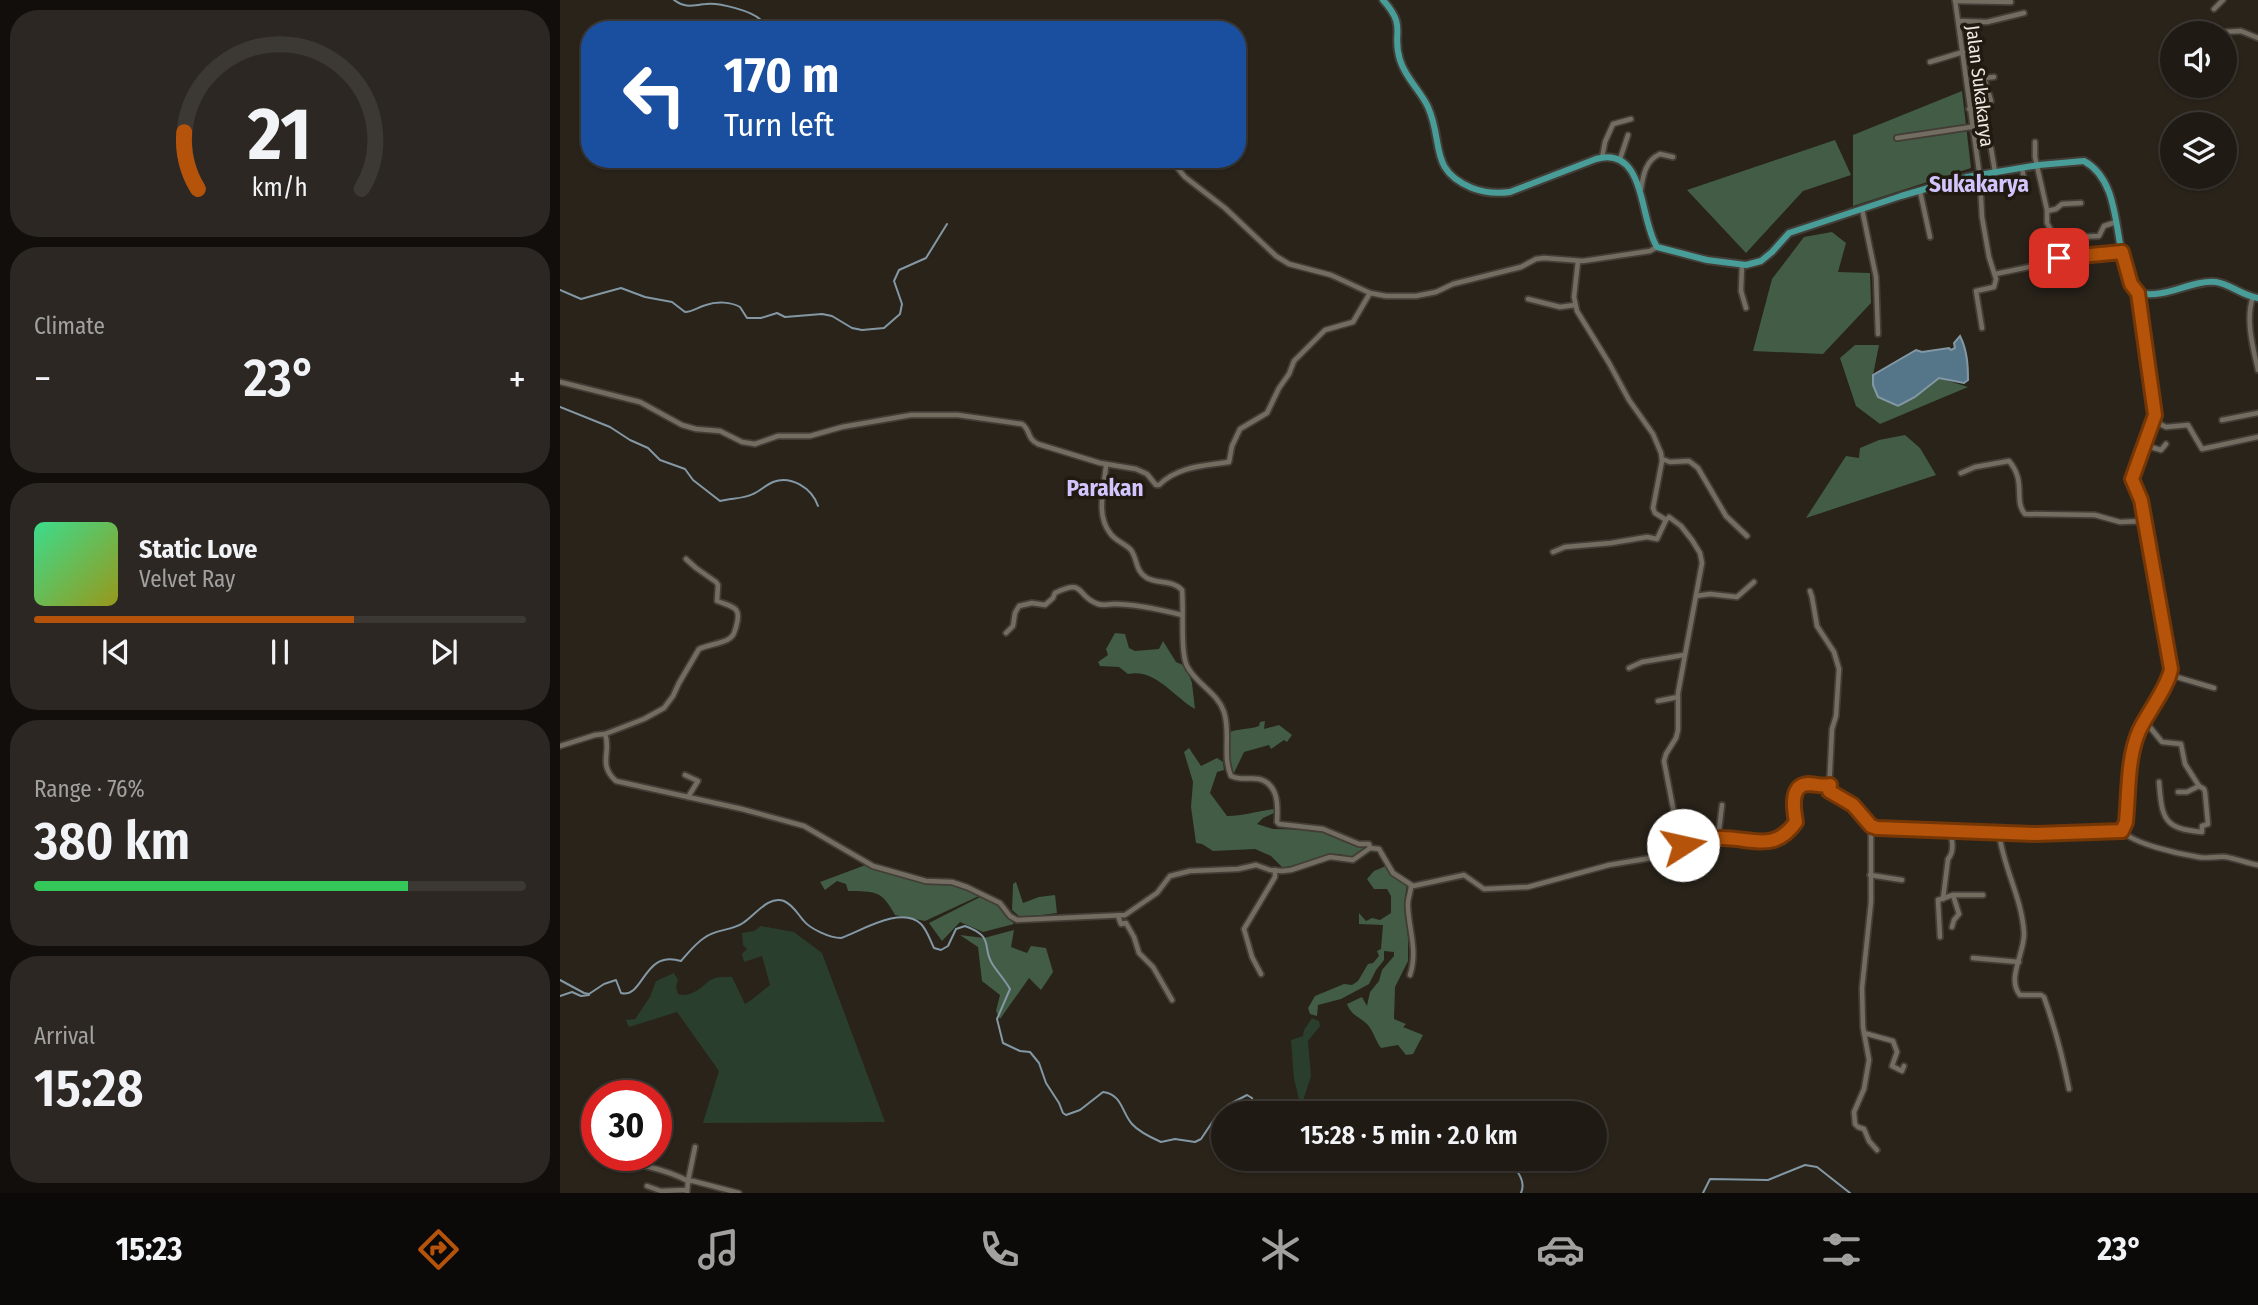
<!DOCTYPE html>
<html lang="en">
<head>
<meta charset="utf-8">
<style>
	:root { --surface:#1f1a14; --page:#2c2722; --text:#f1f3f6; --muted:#a1a1a0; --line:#3c3834; --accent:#b45309 }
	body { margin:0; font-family:"Fira Sans Condensed",sans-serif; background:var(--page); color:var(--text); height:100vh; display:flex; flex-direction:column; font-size:26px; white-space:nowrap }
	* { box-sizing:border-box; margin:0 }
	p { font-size:23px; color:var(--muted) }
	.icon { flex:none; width:38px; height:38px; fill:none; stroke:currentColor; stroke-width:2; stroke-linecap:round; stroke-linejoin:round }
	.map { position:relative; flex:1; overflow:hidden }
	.details { display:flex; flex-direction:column; gap:10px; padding:10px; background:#110e0b; width:560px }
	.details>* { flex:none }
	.hud { position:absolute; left:21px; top:21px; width:665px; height:147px; border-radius:28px; box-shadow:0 2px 5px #0004,0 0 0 2px var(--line); background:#1a4fa0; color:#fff; overflow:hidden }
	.tools { position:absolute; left:1600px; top:21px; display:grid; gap:14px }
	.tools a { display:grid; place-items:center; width:77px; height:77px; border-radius:50%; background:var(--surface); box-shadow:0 2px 5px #0004,0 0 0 2px var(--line); font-size:35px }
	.speed { position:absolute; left:21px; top:1080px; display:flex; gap:14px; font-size:35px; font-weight:700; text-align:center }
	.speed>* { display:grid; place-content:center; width:91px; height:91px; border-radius:50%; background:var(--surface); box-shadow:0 2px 5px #0004,0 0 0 2px var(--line); line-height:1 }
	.speed .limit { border:10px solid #d22; background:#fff; color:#111 }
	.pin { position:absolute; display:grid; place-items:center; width:60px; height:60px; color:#fff; margin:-30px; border-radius:14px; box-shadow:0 4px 10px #0006 }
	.me { position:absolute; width:77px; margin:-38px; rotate:80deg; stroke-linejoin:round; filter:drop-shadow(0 0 5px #0008) }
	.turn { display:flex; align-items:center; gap:24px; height:147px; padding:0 28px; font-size:32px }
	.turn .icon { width:91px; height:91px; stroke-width:2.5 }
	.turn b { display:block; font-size:49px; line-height:60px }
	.big { font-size:52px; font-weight:600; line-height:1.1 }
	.details .tile { flex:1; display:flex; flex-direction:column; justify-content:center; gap:10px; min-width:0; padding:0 24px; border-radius:28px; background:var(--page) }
	.details .dial { align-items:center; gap:0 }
	.dial svg { height:182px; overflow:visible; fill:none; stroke:var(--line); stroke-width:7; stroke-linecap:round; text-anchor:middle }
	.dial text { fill:var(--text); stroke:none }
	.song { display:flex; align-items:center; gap:21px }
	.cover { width:84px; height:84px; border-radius:10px; background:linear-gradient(135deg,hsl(150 70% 55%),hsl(60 70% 35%)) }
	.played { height:7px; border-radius:4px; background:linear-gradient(90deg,var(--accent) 65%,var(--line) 65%) }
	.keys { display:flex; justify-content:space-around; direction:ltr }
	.heat { display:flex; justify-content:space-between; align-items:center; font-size:38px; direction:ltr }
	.charge { height:10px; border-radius:5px; background:linear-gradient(90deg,#34c759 76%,var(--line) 0) }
	.trip { position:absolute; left:651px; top:1101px; width:396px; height:70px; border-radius:35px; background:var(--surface); box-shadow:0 2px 5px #0004,0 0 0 2px var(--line); font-weight:600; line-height:70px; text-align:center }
	.dock { display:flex; height:112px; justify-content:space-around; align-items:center; background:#0c0a08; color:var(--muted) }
	.dock .icon { width:49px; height:49px }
	.dock .on { color:var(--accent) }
	.dock b { font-size:32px; color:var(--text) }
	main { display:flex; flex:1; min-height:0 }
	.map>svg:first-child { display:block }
	.green { fill:#2a3e2d }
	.forest { fill:#425c46 }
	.water { fill:#557689; stroke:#8398a4; stroke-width:2 }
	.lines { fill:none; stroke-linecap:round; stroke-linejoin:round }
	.stream { stroke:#8398a4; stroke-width:2 }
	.minor-casing { stroke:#423d36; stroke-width:8 }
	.major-casing { stroke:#423d36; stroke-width:10 }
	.minor { stroke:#736c61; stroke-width:4.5 }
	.major { stroke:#489d98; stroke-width:6 }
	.route-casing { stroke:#753606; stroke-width:18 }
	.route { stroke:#b45309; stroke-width:12 }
	.labels { text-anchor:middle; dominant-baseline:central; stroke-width:7; stroke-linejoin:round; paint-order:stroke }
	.street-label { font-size:19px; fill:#ede9e3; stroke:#201a11 }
	.quarter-label { font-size:23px; font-weight:bold; fill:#d2c4fd; stroke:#201a11 }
</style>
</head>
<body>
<main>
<section class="details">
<div class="tile dial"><svg viewBox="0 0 100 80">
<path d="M14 69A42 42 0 1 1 86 69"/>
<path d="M14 69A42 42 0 0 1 8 44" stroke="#b45309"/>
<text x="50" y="56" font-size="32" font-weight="700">21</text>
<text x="50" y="72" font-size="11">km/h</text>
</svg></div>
<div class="tile"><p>Climate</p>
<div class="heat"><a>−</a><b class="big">23°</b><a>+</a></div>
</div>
<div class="tile">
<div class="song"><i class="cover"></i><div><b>Static Love</b><p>Velvet Ray</p></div></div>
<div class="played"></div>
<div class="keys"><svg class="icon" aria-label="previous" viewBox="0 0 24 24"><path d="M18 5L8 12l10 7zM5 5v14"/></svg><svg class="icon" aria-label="pause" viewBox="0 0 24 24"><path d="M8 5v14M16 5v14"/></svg><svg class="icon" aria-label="next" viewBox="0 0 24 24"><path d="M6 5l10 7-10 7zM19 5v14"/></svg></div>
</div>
<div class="tile"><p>Range · 76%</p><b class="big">380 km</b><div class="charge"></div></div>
<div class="tile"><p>Arrival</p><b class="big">15:28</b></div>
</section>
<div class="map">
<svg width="1698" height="1193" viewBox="0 0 1698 1193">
	<rect width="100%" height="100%" fill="#29231a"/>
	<g class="green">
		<path d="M201 926 234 932 262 953 325 1122 143 1123 159 1071 117 1012 69 1027 66 1020 75 1019 90 997 96 981 114 973 118 980 116 987 118 994C131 998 140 988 149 981 155 976 165 977 172 977L185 1004C194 999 202 991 210 985L202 956 184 962 182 954 187 949 183 945 182 933 194 931Z"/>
		<polygon points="752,1018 759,1021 760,1026 748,1041 751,1076 741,1107 734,1079 731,1040 743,1036 744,1030"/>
	</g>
	<g class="forest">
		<polygon points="1402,91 1411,168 1293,206 1293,135"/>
		<polygon points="1275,140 1291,175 1243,191 1186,253 1127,190"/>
		<polygon points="1272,232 1286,243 1278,272 1310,273 1311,303 1263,354 1193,351 1212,279 1244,237"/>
		<polygon points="1295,345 1319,345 1313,375 1318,396 1338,407 1379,378 1408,387 1320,424 1296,406 1280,358"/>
		<polygon points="1345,435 1360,448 1376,475 1246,518 1286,456 1299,458 1300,448 1319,440"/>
		<path d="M555 633 565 634 569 648 575 651 599 649 603 641 616 662 623 665 628 672 632 683 635 709C614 697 595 668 568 674L559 667 540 666 538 662 548 655 546 649Z"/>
		<path d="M705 721 704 729 719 725 732 735 727 742 724 740 711 749 709 745 684 752 673 775 667 759 670 732C680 728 689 730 699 726L700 722Z"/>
		<path d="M629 748 641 766 657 758 663 762 664 770 657 772 650 793 667 816C683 816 698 811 714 809V813L703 818 697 824 713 829 757 830 806 847 793 858 779 854 723 868 711 856 695 849 653 851 642 844 636 843 631 807 633 782 624 752Z"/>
		<path d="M311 863 330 867 368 884 398 882 419 896 365 921 335 915C321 889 315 892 288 891L286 884 277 881 265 890 260 882Z"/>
		<path d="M826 866 847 884 844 904 848 936V961L835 987 834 1019 846 1024 843 1027 863 1035 853 1054 846 1055 838 1045 821 1048C815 1040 814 1032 807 1024 798 1016 791 1015 787 1004L802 997 807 1006 810 992 819 981 822 970 834 956V952L824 951V960L816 970 809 984 781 999 758 1005 757 1016 750 1014 748 1008 755 996 784 984 792 985 798 981 808 964 813 963 819 956 817 951 821 949 823 925 799 924V913L806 921 812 918 820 920 831 913V896L827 889H814L807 879 814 871Z"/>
		<polygon points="456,882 463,903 479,897 495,895 497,913 461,918 452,910 453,884"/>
		<polygon points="422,896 440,906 454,924 423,932 400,922 382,941 369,923"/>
		<polygon points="454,930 451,947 467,953 471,946 486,948 493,972 481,990 469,978 440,1019 436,1011 440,995 422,981 418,947 400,935 424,938"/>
	</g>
	<path class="water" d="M1400 336C1407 350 1408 364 1408 380L1404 383 1379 378 1355 397 1338 406 1318 397 1313 385V375L1356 350 1362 352 1389 348 1391 350 1395 348 1394 343Z"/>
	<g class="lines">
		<g class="stream">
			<path d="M114 0C126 9 133 5 146 4 158 2 192 11 201 20 203 22 204 27 205 30"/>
			<path d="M0 290 21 299 61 288 85 297 112 302 125 312C133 312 138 307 146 305 157 301 171 302 180 307L187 318H201L217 313 225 317 262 314 272 316 292 328 302 330 324 328 340 314 342 304 334 281 339 270 366 258 387 224"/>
			<path d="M0 407 50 427 70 440 88 448 100 460 125 469 133 480 160 501C170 498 184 499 193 494 200 491 206 485 213 482 231 475 252 488 258 506"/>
			<path d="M0 980 24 993 29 994 44 984 56 980 61 993C84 999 83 949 121 961 128 953 135 944 144 938 155 929 171 931 183 923 195 915 209 895 224 901 233 905 237 913 243 920 250 929 270 938 281 938 301 931 342 905 361 924 367 930 370 940 374 948L381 950 388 946 396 929 405 926C436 937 421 948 433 965 439 974 445 980 450 989L437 1019 443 1043 460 1051 470 1052 479 1063 486 1083 499 1103 503 1113 506 1115 520 1110 543 1092C562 1094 562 1113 572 1124 579 1132 592 1138 601 1142L615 1139 635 1142 641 1139 657 1115 668 1105 687 1095 692 1098 694 1113"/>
			<polyline points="0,996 12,992 21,996 29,995"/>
			<path d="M948 1158C955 1169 967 1180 961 1193"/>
			<polyline points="1143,1193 1150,1179 1208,1180 1245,1165 1257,1167 1290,1193"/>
		</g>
		<defs>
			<g id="minor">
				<polyline points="1395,0 1420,178 1422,217 1429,257 1436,279 1434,287 1416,291 1422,328"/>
				<polyline points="1395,1 1451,2"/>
				<polyline points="1654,9 1663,0"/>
				<polyline points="1399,21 1427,22 1464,13"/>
				<polyline points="1662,32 1681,31 1698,38"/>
				<polyline points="1370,62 1403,52"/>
				<polyline points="1409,109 1431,101 1424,78 1434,77"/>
				<polyline points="1337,138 1411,127"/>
				<polyline points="1475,142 1475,157 1487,210 1487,223 1492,232"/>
				<polyline points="1431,148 1435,172"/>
				<polyline points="1042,158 1045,142 1053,124 1071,119"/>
				<polyline points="610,159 625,177 665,208 716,256 729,264 771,275 810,293 826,296 856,296 876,292 893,284 961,267 976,259 984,258 1023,261 1090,251 1097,247"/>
				<polyline points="1060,159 1068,135"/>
				<polyline points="1462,168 1466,191"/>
				<path d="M1081 189C1083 175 1086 160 1100 154L1113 157"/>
				<polyline points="1360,191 1370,237"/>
				<polyline points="1302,209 1316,277 1318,334"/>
				<polyline points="1487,211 1496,209 1502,204 1521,203"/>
				<polyline points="1519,237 1539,236 1544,226 1556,222"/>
				<polyline points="1018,261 1014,297 1017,311 1049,363 1069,400 1093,434 1101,453 1102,461 1093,508 1095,513 1106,520 1109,517 1121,526 1132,540 1140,553 1142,563 1118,693 1118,730 1116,738 1106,754 1104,761 1114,813 1129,834 1130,843"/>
				<polyline points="1182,265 1181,291 1186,308"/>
				<polyline points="1435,274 1493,262 1503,256 1562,252"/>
				<path d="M1693 297C1685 319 1693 348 1698 370"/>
				<polyline points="968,299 1000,307 1015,305"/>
				<path d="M0 382 80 402 122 425 136 429 160 431 182 442 195 444 218 436H250L282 427 351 415H398L462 424C471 430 466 438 478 444L540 463 576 469 587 474 596 485H599C618 466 644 466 669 462L672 446 680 429 707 413 719 388 729 374 734 361 765 330 793 322 810 293"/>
				<polyline points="1662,420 1698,413"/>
				<polyline points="1594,421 1606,427 1628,425 1642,449 1698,437"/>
				<polyline points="1584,445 1601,450 1606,444"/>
				<polyline points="1102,459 1110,462 1129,461 1138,468 1166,516 1187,536"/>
				<path d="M546 464C545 486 535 514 550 533 555 541 565 543 571 550 578 560 575 571 587 578 598 584 613 580 622 590 624 608 620 652 627 666 636 684 658 693 664 712 671 734 662 755 671 776 681 781 690 777 699 779 719 784 718 807 717 822L719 824 763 829 799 844H809L810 848"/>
				<path d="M1401 473 1415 467 1449 461C1467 482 1453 500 1465 514L1535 515 1560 522 1584 521"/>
				<polyline points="993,552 1005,547 1051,543 1087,537 1097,539 1106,520"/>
				<path d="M1250 591 1252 597 1257 626 1274 652 1279 669 1276 716 1272 729 1269 791 1293 805 1311 826 1317 828 1476 834 1562 831C1574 844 1619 854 1638 857 1647 859 1657 856 1666 857 1677 859 1687 863 1698 865"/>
				<polyline points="1136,596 1150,594 1177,597 1194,582"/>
				<path d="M446 633 453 626 455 613 459 606 472 603 485 605 493 598 495 593C526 578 515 596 538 604 544 606 548 604 554 604 575 604 602 610 622 615"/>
				<polyline points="1069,668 1082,662 1124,655"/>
				<polyline points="1610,675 1654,688"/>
				<polyline points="1098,701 1118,697"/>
				<polyline points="1583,723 1589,726 1602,742 1621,744 1625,764 1639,786 1627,792 1618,792"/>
				<path d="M45 734 84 719 104 708 113 696 119 683 139 649C148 645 158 644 167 640 173 637 174 634 176 627 182 607 174 607 157 601L158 585 156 582 136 568 126 559"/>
				<path d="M0 746 35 735 45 734C52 751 37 764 56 781L182 809 244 826 313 866 366 881 392 882 407 887 440 903 450 916 457 920 565 915 597 893 610 876 630 871 678 869 696 865 710 870 722 871 731 870 770 857 793 860 810 848 819 849 833 873 853 886 904 875 924 889 968 887 1049 865 1091 858 1130 843 1161 838 1212 842 1223 838 1236 822C1234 811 1229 785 1248 784 1256 784 1262 787 1270 785"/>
				<polyline points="125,775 138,781 128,797"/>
				<path d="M1599 782C1602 818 1603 829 1642 832V826L1648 824 1645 792 1644 789 1639 786"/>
				<polyline points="1311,826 1311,902 1302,988 1303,1027 1309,1060 1304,1089 1294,1112 1295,1124 1298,1127 1304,1129 1309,1141 1317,1150"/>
				<path d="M1562 831 1566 822C1568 795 1567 764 1576 739 1584 715 1610 686 1611 664L1581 500 1572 479 1595 415 1578 293"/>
				<path d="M1439 833C1443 867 1462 898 1464 933 1465 952 1446 979 1460 995H1481L1484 997C1495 1028 1503 1058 1509 1089"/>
				<polyline points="1158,838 1162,805"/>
				<polyline points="1310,875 1342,880"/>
				<path d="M1383 899 1388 859C1395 851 1392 840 1390 830"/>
				<polyline points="558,916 561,924 566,923 574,937 579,953 593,967 612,1000"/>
				<polyline points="1392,927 1394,920 1399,914 1393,895"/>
				<polyline points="1380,937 1378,900 1393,895 1423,895"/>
				<polyline points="1413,958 1459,962"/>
				<polyline points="701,974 692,957 684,929 715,877 715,870"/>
				<path d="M850 975C858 951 849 931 848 907 847 899 851 893 851 885"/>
				<polyline points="1304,1033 1333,1041 1337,1052 1332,1066 1342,1071 1344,1066"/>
				<path d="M50 1165C68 1158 111 1172 128 1181L135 1147"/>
				<polyline points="87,1186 101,1191 126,1190"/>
				<polyline points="127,1193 128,1181 133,1181 179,1193"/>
			</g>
			<path id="major" d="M823 0C848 28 831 32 840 60 846 79 860 90 868 107 884 142 868 170 912 188 925 193 936 194 950 192L1036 159C1086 145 1079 219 1097 247L1147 260 1186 265 1201 261 1212 252 1229 233 1341 196 1407 177 1479 165 1524 161C1568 185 1549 259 1578 293 1607 299 1630 280 1656 282 1670 284 1683 296 1698 298"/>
		</defs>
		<use href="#minor" class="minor-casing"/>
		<use href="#major" class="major-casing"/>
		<use href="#minor" class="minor"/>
		<use href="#major" class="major"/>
	</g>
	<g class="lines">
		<defs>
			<path id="route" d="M1123 845C1135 842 1149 838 1161 838 1193 838 1214 853 1236 822 1234 811 1229 785 1248 784 1256 784 1262 787 1270 785L1269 791 1293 805 1311 826 1317 828 1476 834 1562 831 1566 822C1569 792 1567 759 1579 731 1588 712 1608 687 1611 669L1581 500 1572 479 1595 415 1578 293 1571 284 1562 252 1499 258"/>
		</defs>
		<use href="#route" class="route-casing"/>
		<use href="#route" class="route"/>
	</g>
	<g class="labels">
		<g class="street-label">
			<text transform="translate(1420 86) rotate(83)">Jalan Sukakarya</text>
		</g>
		<g class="quarter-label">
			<text x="1419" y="184">Sukakarya</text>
			<text x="545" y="488">Parakan</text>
		</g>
	</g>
</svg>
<div class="tools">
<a><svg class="icon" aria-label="sound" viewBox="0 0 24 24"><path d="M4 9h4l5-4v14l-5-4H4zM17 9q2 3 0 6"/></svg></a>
<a><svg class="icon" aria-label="layers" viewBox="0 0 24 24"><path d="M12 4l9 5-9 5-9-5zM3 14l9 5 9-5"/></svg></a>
</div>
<div class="speed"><div class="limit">30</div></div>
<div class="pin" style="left:1499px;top:258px;background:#d93025"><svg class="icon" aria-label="arrive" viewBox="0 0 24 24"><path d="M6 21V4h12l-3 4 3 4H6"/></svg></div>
<svg class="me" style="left:1123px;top:845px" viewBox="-20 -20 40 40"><circle r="19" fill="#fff"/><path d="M0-13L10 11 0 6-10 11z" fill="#b45309"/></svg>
<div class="trip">15:28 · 5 min · 2.0 km</div>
<div class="hud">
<div class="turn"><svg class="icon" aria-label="left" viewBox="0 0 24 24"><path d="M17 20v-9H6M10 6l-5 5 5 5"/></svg><div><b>170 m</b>Turn left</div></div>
</div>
</div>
</main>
<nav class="dock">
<b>15:23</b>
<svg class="icon on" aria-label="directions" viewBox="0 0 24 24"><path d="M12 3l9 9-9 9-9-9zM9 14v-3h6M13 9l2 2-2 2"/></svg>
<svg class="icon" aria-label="music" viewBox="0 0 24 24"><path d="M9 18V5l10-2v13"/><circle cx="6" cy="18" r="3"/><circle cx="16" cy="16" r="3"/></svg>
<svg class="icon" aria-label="phone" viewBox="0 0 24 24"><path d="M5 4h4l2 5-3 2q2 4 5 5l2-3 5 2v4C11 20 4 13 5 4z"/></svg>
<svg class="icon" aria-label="climate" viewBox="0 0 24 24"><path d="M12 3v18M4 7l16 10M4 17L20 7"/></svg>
<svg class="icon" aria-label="car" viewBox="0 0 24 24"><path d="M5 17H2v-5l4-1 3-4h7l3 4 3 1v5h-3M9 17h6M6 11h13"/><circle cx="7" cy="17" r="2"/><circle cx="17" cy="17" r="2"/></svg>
<svg class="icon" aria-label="filters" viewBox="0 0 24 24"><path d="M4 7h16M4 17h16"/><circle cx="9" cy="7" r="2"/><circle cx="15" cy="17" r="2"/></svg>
<b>23°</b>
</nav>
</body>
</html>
